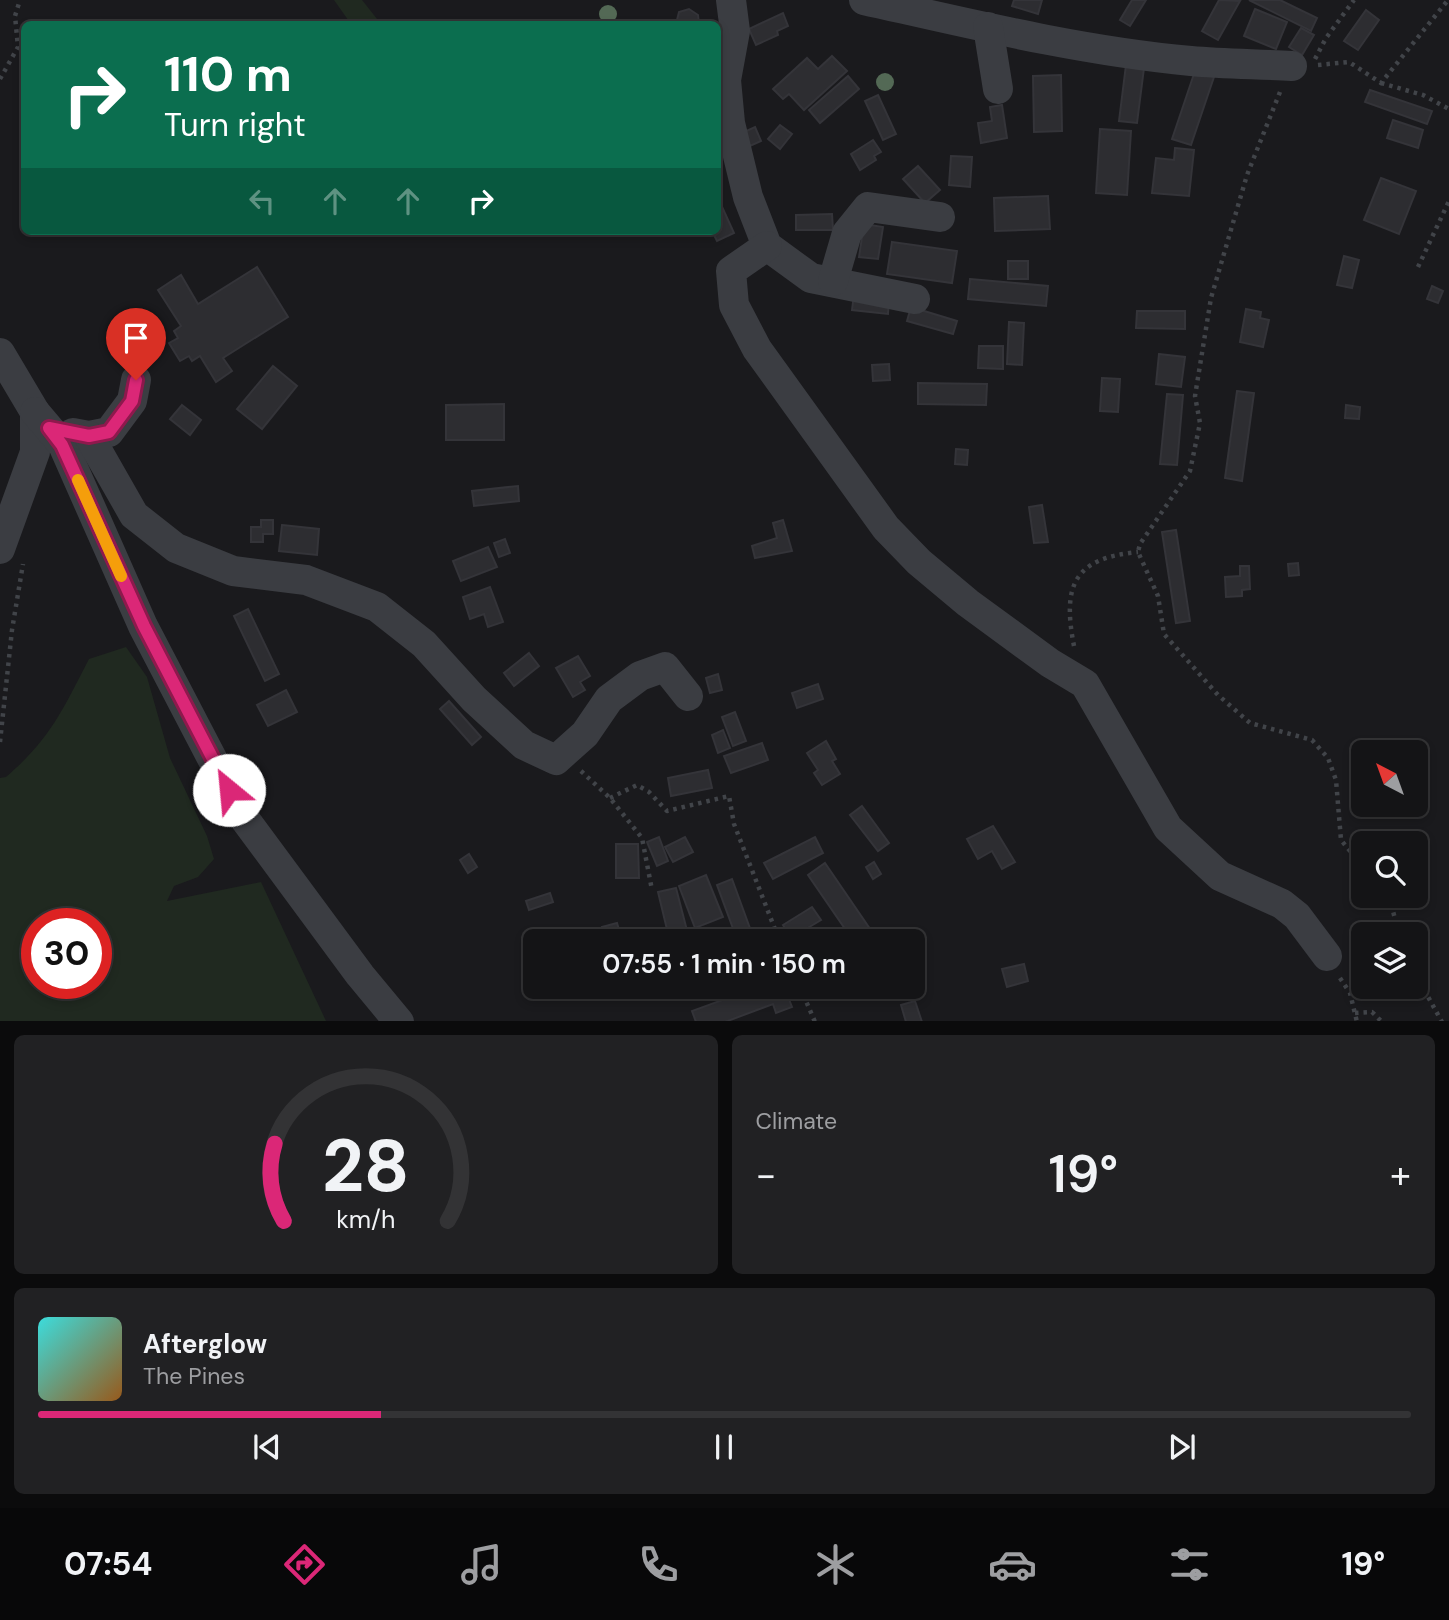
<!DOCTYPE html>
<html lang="en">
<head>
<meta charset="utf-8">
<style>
	:root { --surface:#141416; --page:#212123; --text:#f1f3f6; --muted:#9d9ea1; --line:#333335; --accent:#db2777 }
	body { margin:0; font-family:"DM Sans",sans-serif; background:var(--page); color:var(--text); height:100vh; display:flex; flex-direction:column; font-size:26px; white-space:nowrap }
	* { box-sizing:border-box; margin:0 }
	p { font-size:23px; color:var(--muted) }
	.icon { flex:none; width:38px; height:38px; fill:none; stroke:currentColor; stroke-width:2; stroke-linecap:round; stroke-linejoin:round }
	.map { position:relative; height:1021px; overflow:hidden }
	.details { display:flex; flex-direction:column; gap:14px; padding:14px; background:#0b0b0c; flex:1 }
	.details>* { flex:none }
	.hud { position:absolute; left:21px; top:21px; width:700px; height:214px; border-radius:10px; box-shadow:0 4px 10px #0003,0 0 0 2px var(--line); background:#0b6e4f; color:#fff; overflow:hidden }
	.needle { width:46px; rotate:319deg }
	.controls { position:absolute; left:1351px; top:740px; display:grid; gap:14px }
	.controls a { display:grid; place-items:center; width:77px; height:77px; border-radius:10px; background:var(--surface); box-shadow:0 4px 10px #0003,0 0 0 2px var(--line); font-size:35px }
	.speed { position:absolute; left:21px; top:908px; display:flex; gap:14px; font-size:35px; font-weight:700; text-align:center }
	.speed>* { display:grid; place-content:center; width:91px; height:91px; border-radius:50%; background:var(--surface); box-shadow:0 4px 10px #0003,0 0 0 2px var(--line); line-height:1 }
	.speed .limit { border:10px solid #d22; background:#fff; color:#111 }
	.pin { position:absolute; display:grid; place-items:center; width:60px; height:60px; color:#fff; margin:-72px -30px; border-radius:50% 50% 50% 0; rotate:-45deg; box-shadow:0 0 7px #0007 }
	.pin .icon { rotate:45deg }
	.me { position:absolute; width:77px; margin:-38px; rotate:332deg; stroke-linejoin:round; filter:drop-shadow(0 0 5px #0008) }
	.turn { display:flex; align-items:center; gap:24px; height:147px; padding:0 28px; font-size:32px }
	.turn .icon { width:91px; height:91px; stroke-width:2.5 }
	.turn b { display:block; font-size:49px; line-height:60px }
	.lanes { display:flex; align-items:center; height:66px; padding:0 28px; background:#0003; justify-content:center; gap:35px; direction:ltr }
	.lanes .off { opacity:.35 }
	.big { font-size:52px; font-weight:600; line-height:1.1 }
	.details .widget { flex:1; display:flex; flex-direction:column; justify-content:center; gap:10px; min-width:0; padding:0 24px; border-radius:10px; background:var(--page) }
	.details .dial { align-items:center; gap:0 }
	.dial svg { height:182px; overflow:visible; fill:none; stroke:var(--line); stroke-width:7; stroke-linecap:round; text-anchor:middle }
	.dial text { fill:var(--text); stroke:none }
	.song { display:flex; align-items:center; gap:21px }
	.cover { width:84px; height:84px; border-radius:10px; background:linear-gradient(135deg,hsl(180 70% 55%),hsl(30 70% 35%)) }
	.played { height:7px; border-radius:4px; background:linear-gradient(90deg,var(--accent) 25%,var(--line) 25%) }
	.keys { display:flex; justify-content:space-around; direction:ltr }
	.heat { display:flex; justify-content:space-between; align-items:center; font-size:38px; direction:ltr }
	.details .tiles { flex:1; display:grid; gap:14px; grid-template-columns:1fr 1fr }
	.widget:last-child { grid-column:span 2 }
	.trip { position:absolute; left:523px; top:929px; width:402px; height:70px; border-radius:10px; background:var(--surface); box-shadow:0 4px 10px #0003,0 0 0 2px var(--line); font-weight:600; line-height:70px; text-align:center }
	.tab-bar { display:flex; height:112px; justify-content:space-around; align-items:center; background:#080809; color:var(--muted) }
	.tab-bar .icon { width:49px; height:49px }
	.tab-bar .active { color:var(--accent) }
	.tab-bar b { font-size:32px; color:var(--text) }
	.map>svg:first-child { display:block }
	.green { fill:#202920; fill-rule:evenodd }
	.building { fill:#2d2d31; stroke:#343439; stroke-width:2 }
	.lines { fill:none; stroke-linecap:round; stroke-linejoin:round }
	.path { stroke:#414449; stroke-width:4.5; stroke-dasharray:3.5 5; stroke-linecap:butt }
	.minor { stroke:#3b3d42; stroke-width:30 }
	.tree { fill:#536955 }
	.route-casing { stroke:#8e194d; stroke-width:18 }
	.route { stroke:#db2777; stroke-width:12 }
	.slow { stroke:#f59e0b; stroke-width:12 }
</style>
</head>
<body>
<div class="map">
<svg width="1449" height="1022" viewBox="0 0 1449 1022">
	<rect width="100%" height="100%" fill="#1a1a1d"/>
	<g class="green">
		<polygon points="334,0 362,0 381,24 351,24"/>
		<path d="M126 647 147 677 170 758 207 836 214 859 198 877 174 886 167 901 261 882 326 1021H0V778L6 777C51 738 62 711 89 659ZM37 924H96V984H37Z"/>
	</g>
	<g class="building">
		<polygon points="1014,0 1042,0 1038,14 1012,6"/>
		<polygon points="1132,0 1146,0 1130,26 1120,20"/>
		<polygon points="1219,0 1240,1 1218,40 1202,31"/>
		<polygon points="1249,0 1280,0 1317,18 1311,31"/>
		<polygon points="689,9 698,15 699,24 676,24 679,12"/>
		<polygon points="1255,9 1287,22 1276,49 1244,36"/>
		<polygon points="1366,10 1379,20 1358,50 1344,41"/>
		<polygon points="783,13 788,26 777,31 778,35 756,45 749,29"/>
		<polygon points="1301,28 1314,35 1302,55 1289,47"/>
		<polygon points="832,56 847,71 804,110 789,94 783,99 773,89 807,58 818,69"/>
		<polygon points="1126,65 1144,68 1137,123 1119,121"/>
		<polygon points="1195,71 1214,77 1191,145 1172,139"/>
		<polygon points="1061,75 1062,131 1034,132 1033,76"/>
		<polygon points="848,76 859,89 820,123 809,110"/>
		<polygon points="1370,90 1432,111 1427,124 1365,102"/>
		<polygon points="878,95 896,134 883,140 865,101"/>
		<polygon points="1002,105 1007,138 981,143 978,123 992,121 990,107"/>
		<polygon points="1393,120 1423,130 1418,148 1387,138"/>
		<polygon points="780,125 792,134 780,149 768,139"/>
		<polygon points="755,127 761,141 750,146 744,132"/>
		<polygon points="1100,129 1131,131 1127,195 1096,193"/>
		<polygon points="873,140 881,152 874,156 876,160 860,170 851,154"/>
		<polygon points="1175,148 1194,150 1189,196 1152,193 1156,158 1174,160"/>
		<polygon points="951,156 972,157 970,187 949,185"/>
		<polygon points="918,166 940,190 925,203 903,179"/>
		<polygon points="1381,178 1416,191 1399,234 1364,220"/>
		<polygon points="1048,196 1050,229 995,231 994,198"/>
		<polygon points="718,198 734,233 717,241 712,231 718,231"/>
		<polygon points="832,214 833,230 796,230 796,215"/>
		<polygon points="864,224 883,227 878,259 859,257"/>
		<polygon points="892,242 957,251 952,283 887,274"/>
		<polygon points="1344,256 1359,260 1352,288 1337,285"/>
		<rect x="1008" y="261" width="20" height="18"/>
		<polygon points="257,267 288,317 223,358 232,371 216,382 200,356 192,361 189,356 180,361 169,343 178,338 174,331 181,326 158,290 181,275 198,304"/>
		<polygon points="970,279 1048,286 1046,306 968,299"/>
		<polygon points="1432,286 1443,291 1438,303 1427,299"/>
		<polygon points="854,294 889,298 888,314 852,310"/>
		<polygon points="911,307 957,321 953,334 907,321"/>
		<polygon points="1246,309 1261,312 1260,318 1269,320 1263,347 1240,342"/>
		<polygon points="1137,311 1185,311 1185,329 1136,328"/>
		<polygon points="1009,322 1024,323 1022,365 1007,364"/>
		<polygon points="979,346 1003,346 1003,369 978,368"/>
		<polygon points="1159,354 1185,357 1181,387 1156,384"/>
		<polygon points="889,364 890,380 873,381 872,365"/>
		<polygon points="273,366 297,386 262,429 237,409"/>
		<polygon points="1102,378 1120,379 1118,412 1100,411"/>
		<polygon points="918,383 987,384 986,405 918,404"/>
		<polygon points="1237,391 1254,393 1242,481 1225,478"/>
		<polygon points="1167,394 1183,395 1177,465 1160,464"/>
		<polygon points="504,404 504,440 446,440 446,405"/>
		<polygon points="182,405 201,420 190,435 170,419"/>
		<polygon points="1346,405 1360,407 1359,419 1345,418"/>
		<polygon points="956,449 968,450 967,465 955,464"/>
		<polygon points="518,486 519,501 474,506 472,491"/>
		<polygon points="1042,505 1048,542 1034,543 1029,507"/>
		<polygon points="261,520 273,520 273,534 263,534 263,542 251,542 251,527 261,527"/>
		<polygon points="783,520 792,551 755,558 752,546 777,538 773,523"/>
		<polygon points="282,525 319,529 317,555 279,551"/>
		<polygon points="1176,530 1190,621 1176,623 1162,532"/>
		<polygon points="505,539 510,553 499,557 494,543"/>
		<polygon points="488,547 497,567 461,581 453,561"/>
		<polygon points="1298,563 1299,575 1289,576 1288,564"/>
		<polygon points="1240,566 1249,566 1250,589 1242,590 1242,596 1226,597 1225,577 1240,576"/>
		<polygon points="490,587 503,622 488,627 484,614 470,619 463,597"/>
		<polygon points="248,609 279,674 265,681 234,616"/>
		<polygon points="529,653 539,666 514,686 504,673"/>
		<polygon points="578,656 590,676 580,682 585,690 573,697 556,668"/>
		<polygon points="718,674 722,690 710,693 706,678"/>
		<polygon points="818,684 823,699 797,708 792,693"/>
		<polygon points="286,690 297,712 268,726 257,705"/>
		<polygon points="449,701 481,737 472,745 440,709"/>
		<polygon points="735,712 746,741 733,746 722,717"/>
		<polygon points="723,730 730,748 718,753 712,735"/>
		<polygon points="826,741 836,759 832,761 840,774 822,785 814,773 818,770 807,753"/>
		<polygon points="762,743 768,760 731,773 724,756"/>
		<polygon points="708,770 712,788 671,796 668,778"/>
		<polygon points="862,806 889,843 878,851 850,815"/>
		<polygon points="993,826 1015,862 1002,869 992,851 978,859 967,839"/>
		<polygon points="659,837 668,861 657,866 647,842"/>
		<polygon points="685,837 693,852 673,862 665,847"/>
		<polygon points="815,837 823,853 773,879 764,863"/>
		<polygon points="616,844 638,844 639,878 616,878"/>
		<polygon points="469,854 477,867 468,873 460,860"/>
		<polygon points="874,862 881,874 873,879 866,867"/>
		<polygon points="825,863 879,942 854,942 808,875"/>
		<polygon points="706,875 723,917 695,928 679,886"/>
		<polygon points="732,879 755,942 738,942 717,885"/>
		<polygon points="676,888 690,942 670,942 658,892"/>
		<polygon points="550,893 553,902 529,910 526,901"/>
		<polygon points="812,907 821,920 791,938 783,925"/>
		<polygon points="617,923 621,936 606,941 602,927"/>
		<polygon points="1024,964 1028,981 1007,987 1002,969"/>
		<polygon points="758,987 784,987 792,1007 776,1013 773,1004 725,1022 696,1022 692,1011"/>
		<polygon points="915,1001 922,1022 906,1022 901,1005"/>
	</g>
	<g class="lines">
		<g class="path">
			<polyline points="1315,59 1326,38 1354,0"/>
			<polyline points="1318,65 1349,62 1381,83 1448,0"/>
			<polyline points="0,79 18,47 15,16 20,0"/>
			<polyline points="1381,83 1423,95 1449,109"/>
			<polyline points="1280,92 1247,175 1211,298 1195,396 1200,423 1190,471 1140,544 1138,552 1158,596 1164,634 1218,695 1250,723 1312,740 1328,758 1336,780 1341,840 1363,867"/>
			<polyline points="1418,267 1449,201"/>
			<path d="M1074 646C1062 585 1074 558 1138 552"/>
			<polyline points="0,742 12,630 23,564"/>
			<polyline points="581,771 610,798 642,838 652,890"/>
			<polyline points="610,798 637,785 649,792 667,811 729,796 734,824 780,942"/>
			<polyline points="1389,896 1399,934"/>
			<polyline points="1416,975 1442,1022"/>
			<polyline points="1340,978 1350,993 1357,1022"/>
			<polyline points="800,987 815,1022"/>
			<polyline points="1355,1013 1372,1012 1382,1022"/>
		</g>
		<g class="minor">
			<polyline points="731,0 735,31 726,80 730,123 748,197 767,246 811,278 915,299"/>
			<path d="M864 0C971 24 1081 51 1191 61 1224 64 1259 64 1292 66"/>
			<polyline points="988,27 998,89"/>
			<polyline points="767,246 731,271 734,305 757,349 886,528 919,562 968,603 1050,663 1085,684 1168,828 1220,876 1282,904 1297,916 1327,956"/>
			<polyline points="833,281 847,233 868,207 940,217"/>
			<polyline points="0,353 35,412 35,452 0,549"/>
			<polyline points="35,412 63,445 143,626 241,814 360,975 399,1022"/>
			<polyline points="73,433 89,436 109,432 132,401 136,380"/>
			<polyline points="89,436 134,515 176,548 233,571 306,580 377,607 424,644 474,699 524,745 556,760 585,734 609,699 640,676 665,667 688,696"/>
		</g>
	</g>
	<g class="tree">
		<circle cx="608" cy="14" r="9"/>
		<circle cx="885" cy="82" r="9"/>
	</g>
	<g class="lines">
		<defs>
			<polyline id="route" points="136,380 132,401 109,432 89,436 49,428 62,445 144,626 229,790"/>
		</defs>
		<use href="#route" class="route-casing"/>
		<use href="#route" class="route"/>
		<polyline class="slow" points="78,480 121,576"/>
	</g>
</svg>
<div class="controls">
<a><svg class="needle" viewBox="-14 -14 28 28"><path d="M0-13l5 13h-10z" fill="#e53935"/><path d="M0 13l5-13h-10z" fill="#9d9ea1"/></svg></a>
<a><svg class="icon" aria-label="search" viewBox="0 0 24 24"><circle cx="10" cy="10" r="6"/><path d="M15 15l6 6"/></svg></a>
<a><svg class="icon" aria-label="layers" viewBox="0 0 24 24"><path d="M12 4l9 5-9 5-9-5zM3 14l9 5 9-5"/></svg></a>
</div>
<div class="speed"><div class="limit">30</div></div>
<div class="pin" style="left:136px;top:380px;background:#d93025"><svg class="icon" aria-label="arrive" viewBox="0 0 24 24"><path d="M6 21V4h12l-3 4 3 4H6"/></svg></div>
<svg class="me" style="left:229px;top:790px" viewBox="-20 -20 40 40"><circle r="19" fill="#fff"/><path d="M0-13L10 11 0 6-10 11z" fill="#db2777"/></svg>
<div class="trip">07:55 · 1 min · 150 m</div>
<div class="hud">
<div class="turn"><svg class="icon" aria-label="right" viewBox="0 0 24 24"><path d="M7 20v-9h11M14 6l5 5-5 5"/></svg><div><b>110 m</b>Turn right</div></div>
<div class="lanes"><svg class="icon off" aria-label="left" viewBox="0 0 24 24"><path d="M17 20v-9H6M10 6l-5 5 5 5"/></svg><svg class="icon off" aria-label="ahead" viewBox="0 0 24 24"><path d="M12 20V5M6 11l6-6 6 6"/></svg><svg class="icon off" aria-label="ahead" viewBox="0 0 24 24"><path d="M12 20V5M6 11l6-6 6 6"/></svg><svg class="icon" aria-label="right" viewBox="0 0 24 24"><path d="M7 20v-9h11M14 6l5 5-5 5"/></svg></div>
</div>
</div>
<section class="details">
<div class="tiles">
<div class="widget dial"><svg viewBox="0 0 100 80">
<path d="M14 69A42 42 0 1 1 86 69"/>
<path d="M14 69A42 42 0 0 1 10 35" stroke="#db2777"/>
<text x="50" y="56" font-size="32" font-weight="700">28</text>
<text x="50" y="72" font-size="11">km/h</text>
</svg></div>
<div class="widget"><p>Climate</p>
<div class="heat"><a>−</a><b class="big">19°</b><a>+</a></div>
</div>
<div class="widget">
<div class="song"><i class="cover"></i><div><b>Afterglow</b><p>The Pines</p></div></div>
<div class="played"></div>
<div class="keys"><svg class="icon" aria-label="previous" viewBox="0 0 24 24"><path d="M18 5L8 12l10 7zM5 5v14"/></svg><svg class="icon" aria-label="pause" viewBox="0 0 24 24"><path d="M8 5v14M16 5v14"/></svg><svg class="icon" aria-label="next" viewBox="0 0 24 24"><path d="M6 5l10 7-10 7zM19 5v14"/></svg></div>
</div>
</div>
</section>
<nav class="tab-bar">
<b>07:54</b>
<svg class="icon active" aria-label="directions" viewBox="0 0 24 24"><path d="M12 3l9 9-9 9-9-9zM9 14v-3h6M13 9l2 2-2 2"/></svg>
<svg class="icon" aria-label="music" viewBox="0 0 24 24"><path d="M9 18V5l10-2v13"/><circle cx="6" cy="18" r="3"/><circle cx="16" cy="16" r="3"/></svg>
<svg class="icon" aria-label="phone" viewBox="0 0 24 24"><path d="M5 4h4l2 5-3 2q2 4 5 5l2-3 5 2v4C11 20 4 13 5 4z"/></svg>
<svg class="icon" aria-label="climate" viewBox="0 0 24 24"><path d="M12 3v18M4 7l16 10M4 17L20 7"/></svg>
<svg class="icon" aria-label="car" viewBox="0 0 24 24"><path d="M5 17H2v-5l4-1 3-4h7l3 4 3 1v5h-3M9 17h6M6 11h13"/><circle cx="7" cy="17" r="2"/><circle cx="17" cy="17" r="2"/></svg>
<svg class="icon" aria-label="filters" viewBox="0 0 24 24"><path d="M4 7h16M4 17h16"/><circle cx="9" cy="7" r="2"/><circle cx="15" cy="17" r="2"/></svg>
<b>19°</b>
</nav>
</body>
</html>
